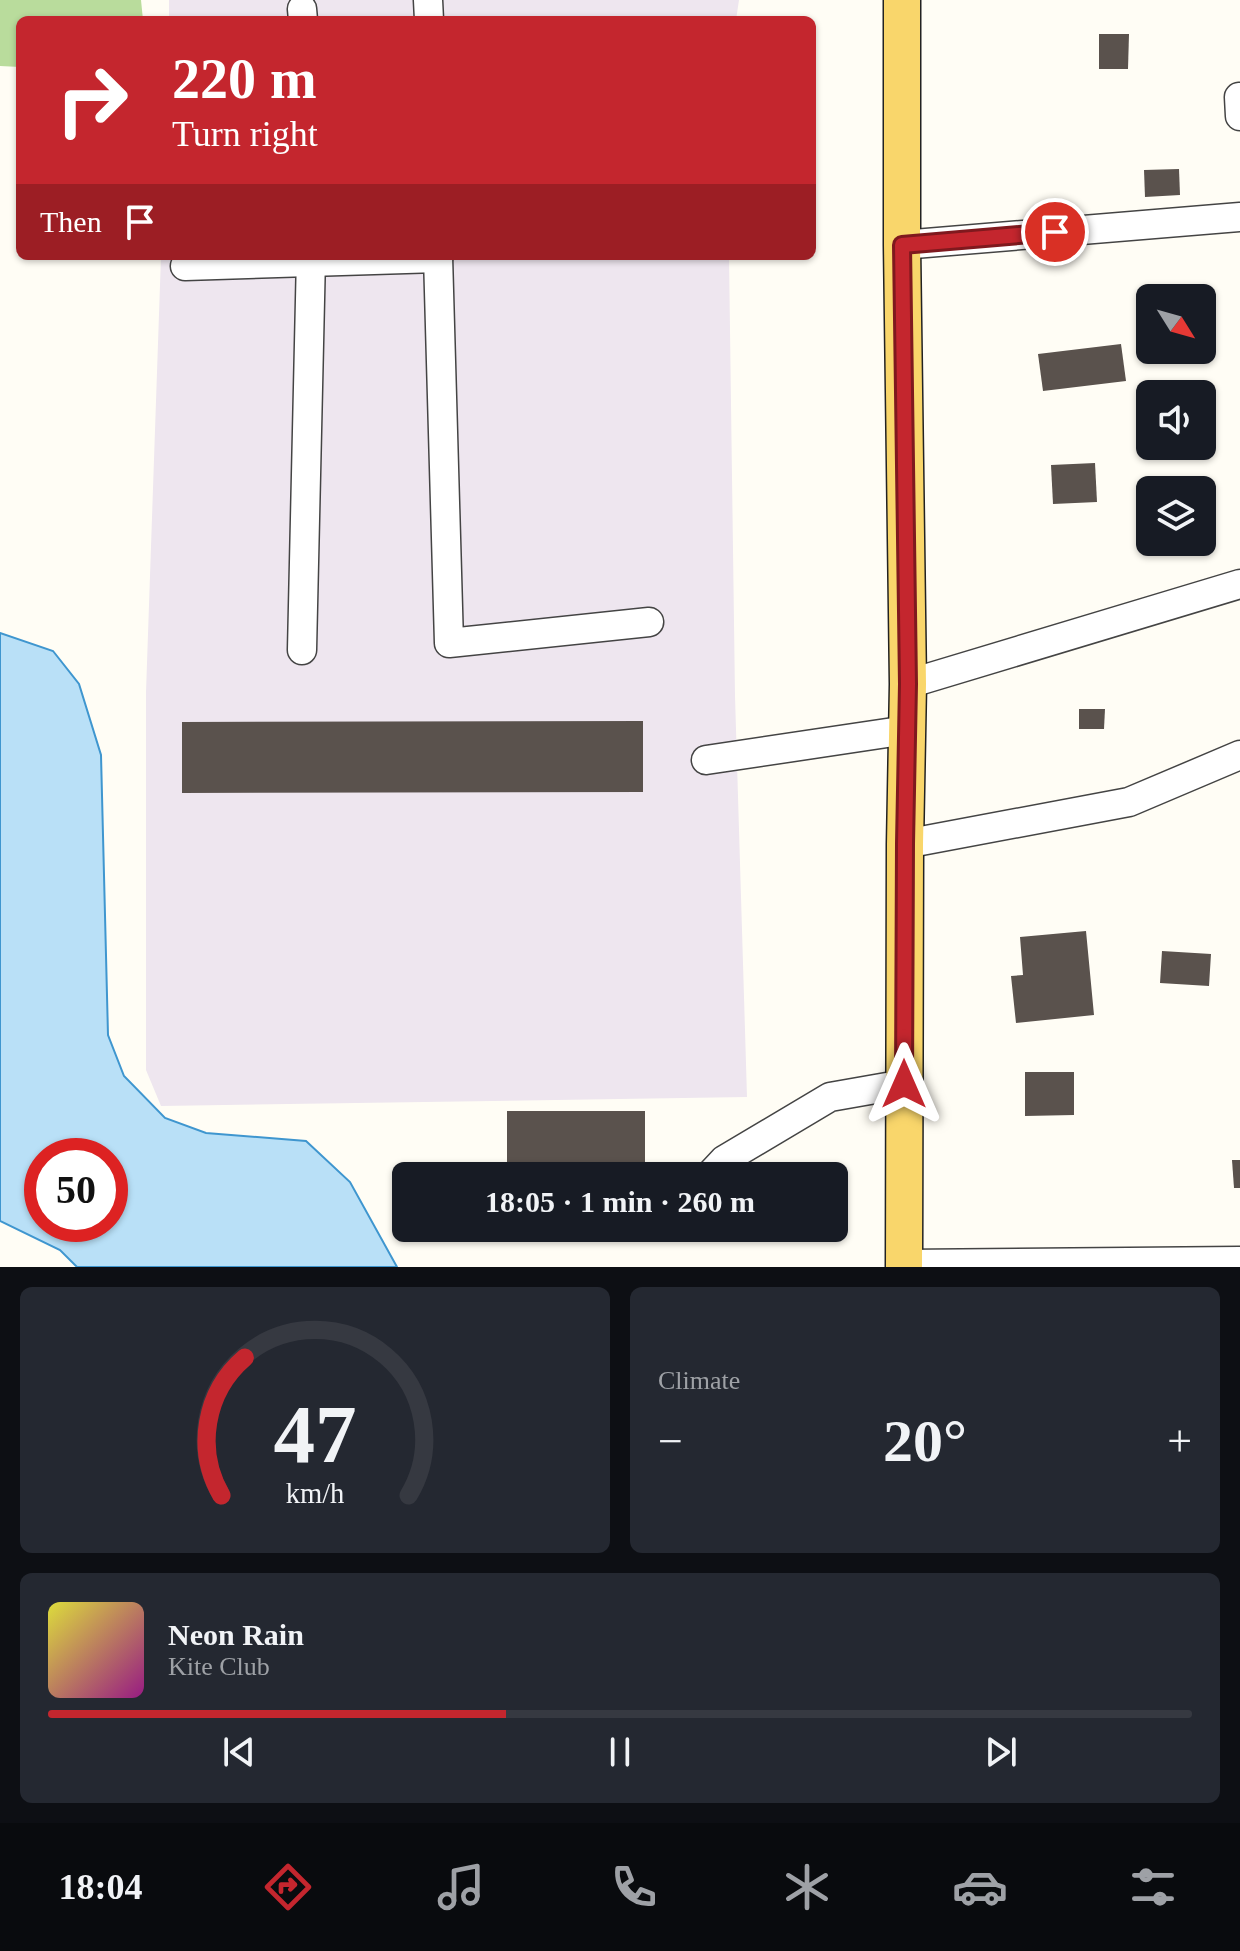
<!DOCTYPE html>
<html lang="en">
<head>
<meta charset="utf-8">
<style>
	:root { --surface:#171b24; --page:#242831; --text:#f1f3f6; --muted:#9ea1a6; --line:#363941; --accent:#c4262e }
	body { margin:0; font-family:"Times New Roman",serif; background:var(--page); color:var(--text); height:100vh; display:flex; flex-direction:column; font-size:30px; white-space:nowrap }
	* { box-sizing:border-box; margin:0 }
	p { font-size:26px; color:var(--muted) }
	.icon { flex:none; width:44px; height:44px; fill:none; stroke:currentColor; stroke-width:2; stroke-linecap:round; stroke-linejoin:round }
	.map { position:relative; height:1267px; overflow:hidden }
	.drawer { display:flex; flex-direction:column; gap:20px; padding:20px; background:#0d0f14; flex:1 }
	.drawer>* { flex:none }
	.hud { position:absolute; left:16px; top:16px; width:800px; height:244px; border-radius:12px; box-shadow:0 2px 6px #0004; background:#c4262e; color:#fff; overflow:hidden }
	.needle { width:52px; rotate:127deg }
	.controls { position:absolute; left:1136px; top:284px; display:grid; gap:16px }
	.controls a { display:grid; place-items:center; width:80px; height:80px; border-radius:12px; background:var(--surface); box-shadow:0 2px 6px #0004; font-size:40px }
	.speed { position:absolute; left:24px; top:1138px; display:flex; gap:16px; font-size:40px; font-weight:700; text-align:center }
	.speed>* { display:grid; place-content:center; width:104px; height:104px; border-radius:50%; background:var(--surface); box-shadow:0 2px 6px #0004; line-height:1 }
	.speed .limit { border:12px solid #d22; background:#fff; color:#111 }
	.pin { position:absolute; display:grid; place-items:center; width:68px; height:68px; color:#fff; margin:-34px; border:4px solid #fff; border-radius:50%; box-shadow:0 2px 8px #0007 }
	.me { position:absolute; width:88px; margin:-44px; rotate:0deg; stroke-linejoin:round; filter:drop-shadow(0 0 6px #0008) }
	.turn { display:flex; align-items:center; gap:28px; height:168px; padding:0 24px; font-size:36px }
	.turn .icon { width:104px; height:104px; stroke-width:2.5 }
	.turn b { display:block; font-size:56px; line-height:68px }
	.then { display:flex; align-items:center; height:76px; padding:0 24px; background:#0003; gap:16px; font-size:30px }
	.big { font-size:60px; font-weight:800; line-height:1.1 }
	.drawer .widget { flex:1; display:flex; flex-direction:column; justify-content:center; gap:12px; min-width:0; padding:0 28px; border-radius:12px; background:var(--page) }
	.drawer .dial { align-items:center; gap:0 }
	.dial svg { height:208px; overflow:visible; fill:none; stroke:var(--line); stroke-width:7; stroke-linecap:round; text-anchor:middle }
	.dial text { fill:var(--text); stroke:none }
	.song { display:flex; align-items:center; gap:24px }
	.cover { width:96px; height:96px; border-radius:12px; background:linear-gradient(135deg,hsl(60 70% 55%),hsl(310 70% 35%)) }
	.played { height:8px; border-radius:4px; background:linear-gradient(90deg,var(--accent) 40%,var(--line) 40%) }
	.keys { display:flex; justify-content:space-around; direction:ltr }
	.heat { display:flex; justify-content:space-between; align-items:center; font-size:44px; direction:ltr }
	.drawer .tiles { flex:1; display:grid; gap:20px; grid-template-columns:1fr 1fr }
	.widget:last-child { grid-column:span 2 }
	.trip { position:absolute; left:392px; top:1162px; width:456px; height:80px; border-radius:12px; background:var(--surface); box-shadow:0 2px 6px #0004; font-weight:800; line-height:80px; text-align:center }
	.dock { display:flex; height:128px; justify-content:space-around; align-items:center; background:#090b0e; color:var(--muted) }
	.dock .icon { width:56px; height:56px }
	.dock .active { color:var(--accent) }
	.dock b { font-size:36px; color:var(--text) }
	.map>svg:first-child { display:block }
	.industrial { fill:#eee6ef }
	.forest { fill:#b9dc9c }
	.water { fill:#b9e0f7; stroke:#3f96cf; stroke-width:2; fill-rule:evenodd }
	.building { fill:#5a524d }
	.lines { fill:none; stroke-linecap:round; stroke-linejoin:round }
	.minor-casing { stroke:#444; stroke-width:31 }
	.major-casing { stroke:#222; stroke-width:39 }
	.minor { stroke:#fff; stroke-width:28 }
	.major { stroke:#f9d66b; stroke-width:36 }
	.route-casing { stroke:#7f191e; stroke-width:20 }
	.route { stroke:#c4262e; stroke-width:14 }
</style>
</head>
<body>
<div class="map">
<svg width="1240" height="1267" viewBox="0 0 1240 1267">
	<rect width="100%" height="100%" fill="#fffdf5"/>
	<g class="industrial">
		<polygon points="169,0 739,0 736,20 169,20"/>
		<polygon points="161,256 729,256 735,696 747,1097 161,1106 146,1070 146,692"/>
	</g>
	<polygon class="forest" points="0,0 141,0 143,20 20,20 20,67 0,66"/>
	<path class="water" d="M0 633 53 651 79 684 101 755 108 1035 124 1076 165 1118 206 1133 306 1141 350 1182 397 1267H77L60 1250 0 1221ZM42 1156H110V1224H42Z"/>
	<g class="building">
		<polygon points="1099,34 1129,34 1128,69 1099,69"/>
		<polygon points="1179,169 1180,195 1145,197 1144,170"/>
		<polygon points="1181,285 1183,298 1150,298 1148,288"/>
		<polygon points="1121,344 1126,381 1043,391 1038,354"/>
		<polygon points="1095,463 1097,502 1053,504 1051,465"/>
		<polygon points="1079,709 1105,709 1104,729 1079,729"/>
		<polygon points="643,721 643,792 182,793 182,722"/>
		<polygon points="1086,931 1094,1015 1016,1023 1011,976 1023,975 1020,937"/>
		<polygon points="1162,951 1211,954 1209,986 1160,983"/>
		<polygon points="1025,1072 1074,1072 1074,1115 1025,1116"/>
		<rect x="507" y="1111" width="138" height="65"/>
		<polygon points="1232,1160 1240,1160 1240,1188 1234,1188"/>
	</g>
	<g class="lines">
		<defs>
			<g id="minor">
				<polyline points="428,0 429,20"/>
				<polyline points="302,9 303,20"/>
				<polyline points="1239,97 1240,116"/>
				<polyline points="902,245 1240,217"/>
				<polyline points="438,256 449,643 649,622"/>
				<polyline points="185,266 438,258"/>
				<polyline points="302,650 311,256"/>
				<polyline points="908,684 1240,584"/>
				<polyline points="706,760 907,730"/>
				<polyline points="905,844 1129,802 1240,755"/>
				<polyline points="709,1176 724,1160 830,1097 904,1084"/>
				<polyline points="904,1264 1240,1261"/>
			</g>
			<polyline id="major" points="902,0 902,245 908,684 905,844 904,1267"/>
		</defs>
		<use href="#minor" class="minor-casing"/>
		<use href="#major" class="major-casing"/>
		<use href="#minor" class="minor"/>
		<use href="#major" class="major"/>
	</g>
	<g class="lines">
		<defs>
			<polyline id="route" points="904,1084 905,844 908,684 902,245 1055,232"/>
		</defs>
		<use href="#route" class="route-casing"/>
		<use href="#route" class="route"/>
	</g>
</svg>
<div class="controls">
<a><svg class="needle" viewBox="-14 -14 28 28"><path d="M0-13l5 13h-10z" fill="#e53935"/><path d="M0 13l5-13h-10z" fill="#9ea1a6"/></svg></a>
<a><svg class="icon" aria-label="sound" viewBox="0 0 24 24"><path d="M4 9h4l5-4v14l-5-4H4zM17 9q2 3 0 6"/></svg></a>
<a><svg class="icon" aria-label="layers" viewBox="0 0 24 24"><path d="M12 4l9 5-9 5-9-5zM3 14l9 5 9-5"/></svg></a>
</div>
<div class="speed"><div class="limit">50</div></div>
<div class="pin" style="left:1055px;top:232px;background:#d93025"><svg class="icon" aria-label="arrive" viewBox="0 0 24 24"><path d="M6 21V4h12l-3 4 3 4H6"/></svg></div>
<svg class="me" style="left:904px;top:1084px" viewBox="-20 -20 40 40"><path d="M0-17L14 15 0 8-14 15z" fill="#c4262e" stroke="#fff" stroke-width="4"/></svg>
<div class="trip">18:05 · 1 min · 260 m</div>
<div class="hud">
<div class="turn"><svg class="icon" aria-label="right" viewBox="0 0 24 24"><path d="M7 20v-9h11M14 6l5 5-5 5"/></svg><div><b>220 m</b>Turn right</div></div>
<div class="then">Then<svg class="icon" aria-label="arrive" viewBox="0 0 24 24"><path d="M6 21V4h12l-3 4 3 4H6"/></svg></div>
</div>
</div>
<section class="drawer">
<div class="tiles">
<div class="widget dial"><svg viewBox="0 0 100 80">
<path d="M14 69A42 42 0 1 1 86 69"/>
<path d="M14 69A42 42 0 0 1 23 16" stroke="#c4262e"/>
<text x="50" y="56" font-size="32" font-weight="700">47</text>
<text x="50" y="72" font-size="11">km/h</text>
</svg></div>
<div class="widget"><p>Climate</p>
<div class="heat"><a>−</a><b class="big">20°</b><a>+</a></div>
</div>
<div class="widget">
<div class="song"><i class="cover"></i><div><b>Neon Rain</b><p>Kite Club</p></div></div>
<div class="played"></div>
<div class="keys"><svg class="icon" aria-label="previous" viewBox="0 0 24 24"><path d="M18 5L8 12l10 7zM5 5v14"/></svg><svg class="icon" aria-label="pause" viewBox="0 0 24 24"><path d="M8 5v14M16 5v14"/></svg><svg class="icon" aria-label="next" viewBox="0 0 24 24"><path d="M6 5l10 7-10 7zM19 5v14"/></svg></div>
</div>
</div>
</section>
<nav class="dock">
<b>18:04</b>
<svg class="icon active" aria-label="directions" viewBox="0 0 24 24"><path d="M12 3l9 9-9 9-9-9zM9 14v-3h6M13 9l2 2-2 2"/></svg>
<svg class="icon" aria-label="music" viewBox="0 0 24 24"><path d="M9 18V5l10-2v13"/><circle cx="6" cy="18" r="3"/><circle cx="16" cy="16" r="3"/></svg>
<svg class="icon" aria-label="phone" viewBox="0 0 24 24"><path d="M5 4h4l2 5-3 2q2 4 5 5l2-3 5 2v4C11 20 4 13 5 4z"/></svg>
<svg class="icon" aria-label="climate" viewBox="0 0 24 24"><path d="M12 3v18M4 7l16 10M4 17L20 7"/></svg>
<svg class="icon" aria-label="car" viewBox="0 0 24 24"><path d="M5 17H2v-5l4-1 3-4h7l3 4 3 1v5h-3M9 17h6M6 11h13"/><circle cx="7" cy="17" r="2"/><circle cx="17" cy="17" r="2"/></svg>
<svg class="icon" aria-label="filters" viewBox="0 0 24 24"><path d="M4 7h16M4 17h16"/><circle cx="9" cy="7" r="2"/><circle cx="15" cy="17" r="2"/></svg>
</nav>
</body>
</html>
